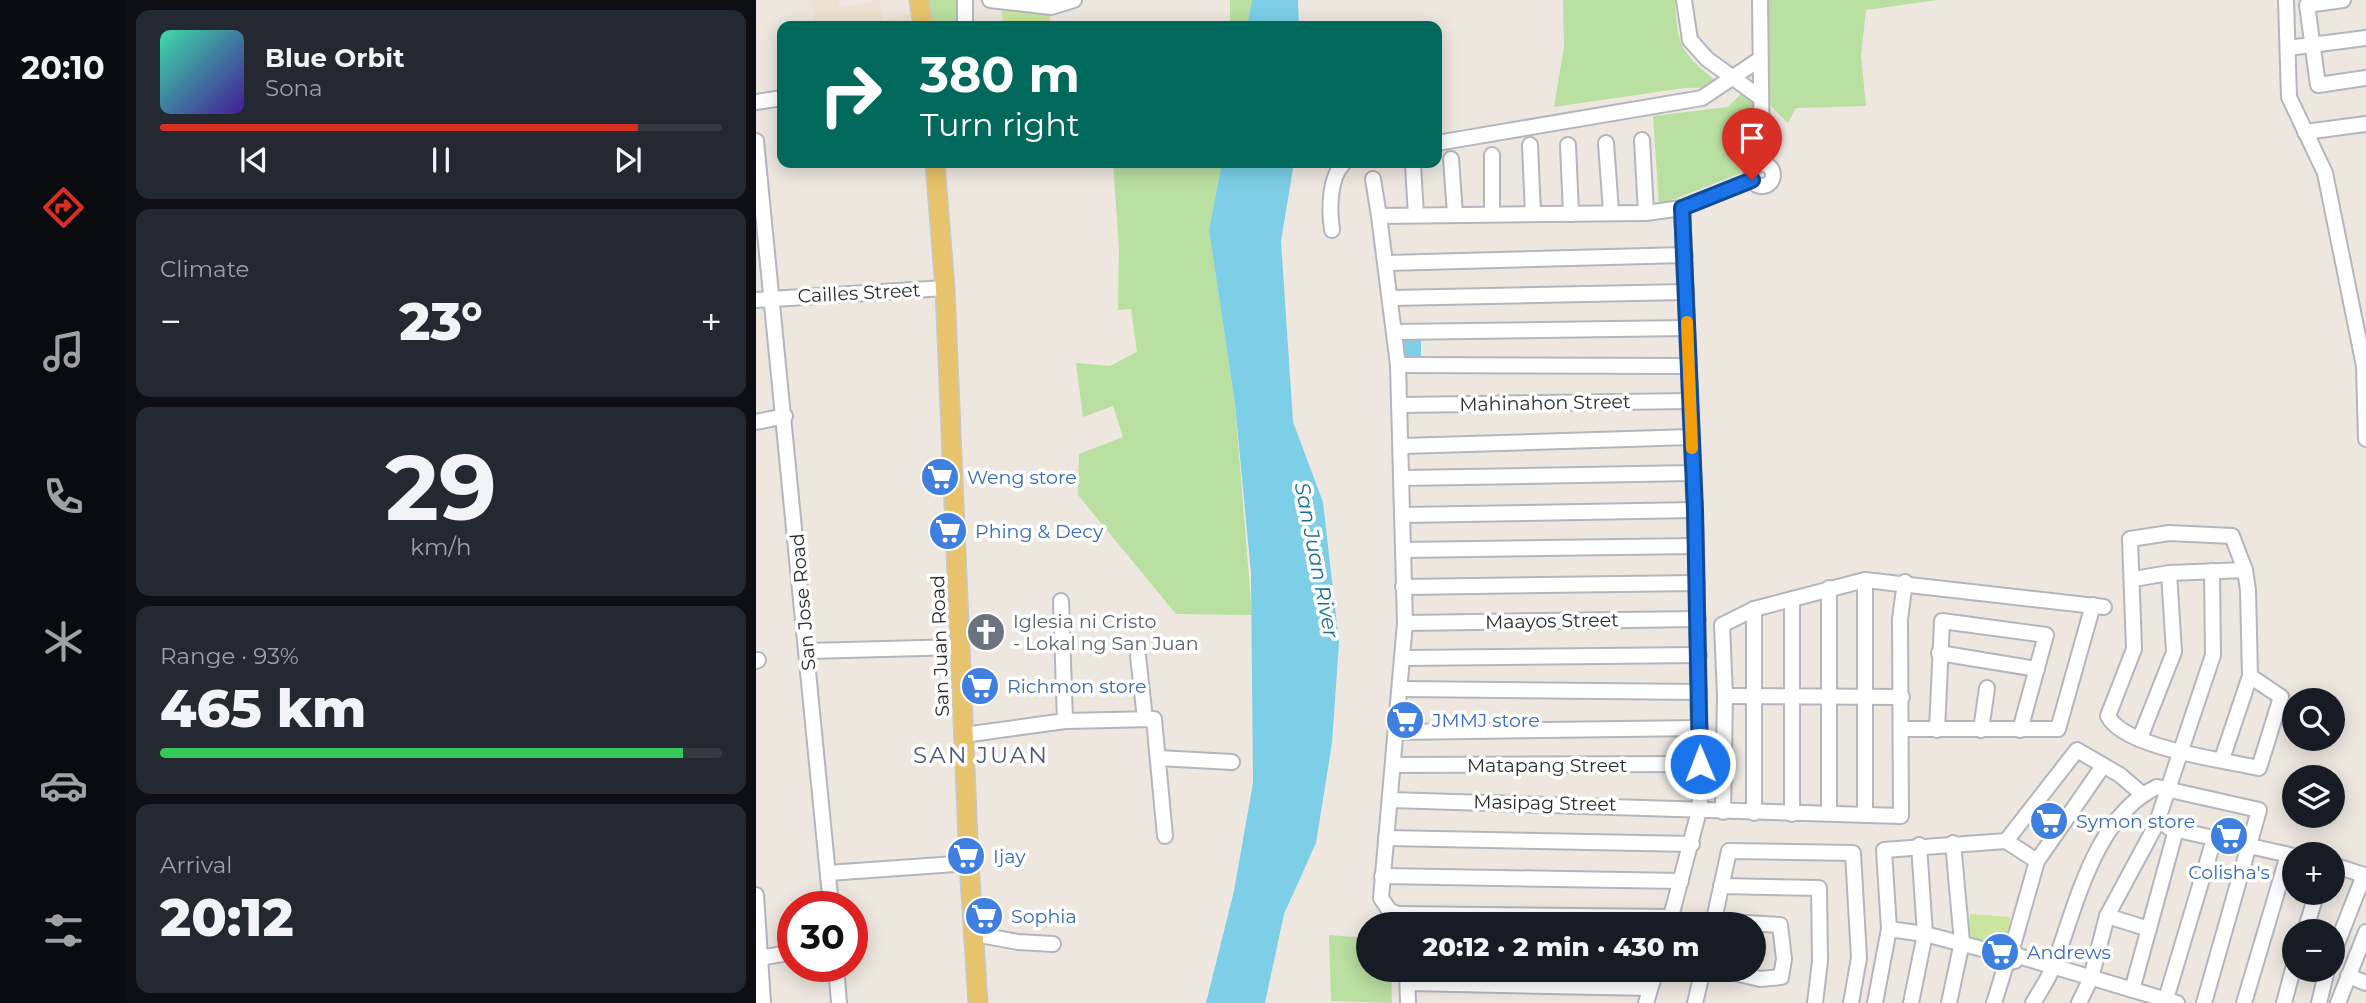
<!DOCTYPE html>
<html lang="en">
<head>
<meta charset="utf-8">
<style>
	:root { --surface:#171b24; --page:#242831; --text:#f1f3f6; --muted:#9ea1a6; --line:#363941; --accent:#d93025 }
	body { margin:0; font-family:Montserrat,sans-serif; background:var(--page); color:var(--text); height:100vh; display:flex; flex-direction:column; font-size:26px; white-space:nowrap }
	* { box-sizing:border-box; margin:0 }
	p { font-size:23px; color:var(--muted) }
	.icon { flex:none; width:38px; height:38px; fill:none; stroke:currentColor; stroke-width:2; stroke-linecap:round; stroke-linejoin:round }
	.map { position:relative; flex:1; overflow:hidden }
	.drawer { display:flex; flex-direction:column; gap:10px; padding:10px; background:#0d0f14; width:630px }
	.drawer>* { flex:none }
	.top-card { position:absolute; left:21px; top:21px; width:665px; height:147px; border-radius:14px; box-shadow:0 4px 18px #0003; background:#00695c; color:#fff; overflow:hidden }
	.controls { position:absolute; left:1526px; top:688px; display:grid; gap:14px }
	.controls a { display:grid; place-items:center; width:63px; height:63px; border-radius:50%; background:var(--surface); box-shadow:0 4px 18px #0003; font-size:35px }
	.speed { position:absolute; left:21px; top:891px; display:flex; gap:14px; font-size:35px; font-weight:700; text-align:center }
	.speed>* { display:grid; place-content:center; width:91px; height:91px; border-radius:50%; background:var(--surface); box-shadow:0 4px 18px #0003; line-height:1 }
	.speed .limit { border:10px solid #d22; background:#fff; color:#111 }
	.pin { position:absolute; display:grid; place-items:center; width:60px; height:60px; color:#fff; margin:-72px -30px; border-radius:50% 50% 50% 0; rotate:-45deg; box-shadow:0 0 7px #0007 }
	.pin .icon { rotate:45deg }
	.me { position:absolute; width:77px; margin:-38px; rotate:359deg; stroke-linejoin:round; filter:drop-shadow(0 0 5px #0008) }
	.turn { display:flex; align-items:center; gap:24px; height:147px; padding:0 28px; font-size:32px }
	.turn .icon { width:91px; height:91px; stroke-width:2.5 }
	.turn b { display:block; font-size:49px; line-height:60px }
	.big { font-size:52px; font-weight:800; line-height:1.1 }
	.drawer .card { flex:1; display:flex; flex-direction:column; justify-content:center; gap:10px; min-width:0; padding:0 24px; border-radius:14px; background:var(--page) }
	.drawer .dial { align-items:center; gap:0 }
	.dial b { font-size:91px; line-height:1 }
	.song { display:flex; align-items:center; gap:21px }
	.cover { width:84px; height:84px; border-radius:10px; background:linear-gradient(135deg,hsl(160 70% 55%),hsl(260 70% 35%)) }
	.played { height:7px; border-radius:4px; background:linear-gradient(90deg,var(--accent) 85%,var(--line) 85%) }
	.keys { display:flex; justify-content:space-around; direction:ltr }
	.heat { display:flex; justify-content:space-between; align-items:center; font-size:38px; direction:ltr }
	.charge { height:10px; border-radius:5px; background:linear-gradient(90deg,#34c759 93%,var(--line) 0) }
	.trip { position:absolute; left:600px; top:912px; width:410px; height:70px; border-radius:35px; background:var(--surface); box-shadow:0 4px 18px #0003; font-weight:800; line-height:70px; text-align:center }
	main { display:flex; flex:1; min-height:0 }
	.menu { display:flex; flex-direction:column; width:126px; justify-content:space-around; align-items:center; background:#090b0e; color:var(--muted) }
	.menu .icon { width:49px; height:49px }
	.menu .on { color:var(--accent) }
	.menu b { font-size:32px; color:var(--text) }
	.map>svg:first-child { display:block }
	.education { fill:#ede2d1 }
	.green { fill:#b9dfa1 }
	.pitch { fill:#cbe59e }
	.water { fill:#7ccfe6 }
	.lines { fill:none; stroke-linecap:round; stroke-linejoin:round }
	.minor-casing { stroke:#b3b6be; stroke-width:18 }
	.major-casing { stroke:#c8c8c8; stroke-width:21 }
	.minor { stroke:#fff; stroke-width:14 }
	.major { stroke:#e6c36c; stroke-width:18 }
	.route-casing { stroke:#114b97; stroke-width:18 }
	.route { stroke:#1a73e8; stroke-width:12 }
	.slow { stroke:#f59e0b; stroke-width:12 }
	.labels { text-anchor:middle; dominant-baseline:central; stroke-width:7; stroke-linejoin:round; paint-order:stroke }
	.street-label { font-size:19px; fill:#2c2c2c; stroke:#fff }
	.shop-label { font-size:19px; fill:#366cbe; stroke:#fff; text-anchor:start }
	.worship-label { font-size:19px; fill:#5b616d; stroke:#fff; text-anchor:start }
	.water-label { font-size:21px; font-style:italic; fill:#187094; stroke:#fff }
	.quarter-label { font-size:23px; letter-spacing:2px; fill:#505a7a; stroke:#fff }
</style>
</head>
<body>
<main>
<nav class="menu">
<b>20:10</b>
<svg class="icon on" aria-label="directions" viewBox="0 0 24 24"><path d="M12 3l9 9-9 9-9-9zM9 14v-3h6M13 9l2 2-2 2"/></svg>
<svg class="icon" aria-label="music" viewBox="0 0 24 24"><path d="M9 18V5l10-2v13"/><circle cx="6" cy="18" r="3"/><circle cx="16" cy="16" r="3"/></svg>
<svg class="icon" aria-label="phone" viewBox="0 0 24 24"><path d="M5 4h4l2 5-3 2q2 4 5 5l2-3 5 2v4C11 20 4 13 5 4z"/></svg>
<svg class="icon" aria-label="climate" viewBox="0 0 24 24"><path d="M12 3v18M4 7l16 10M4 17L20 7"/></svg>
<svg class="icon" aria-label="car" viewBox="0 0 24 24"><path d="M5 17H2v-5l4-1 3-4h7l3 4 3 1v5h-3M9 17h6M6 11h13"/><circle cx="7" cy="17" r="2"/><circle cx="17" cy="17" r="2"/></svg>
<svg class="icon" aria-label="filters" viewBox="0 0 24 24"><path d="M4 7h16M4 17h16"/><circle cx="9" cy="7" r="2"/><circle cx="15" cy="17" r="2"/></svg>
</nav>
<section class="drawer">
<div class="card">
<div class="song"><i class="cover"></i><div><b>Blue Orbit</b><p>Sona</p></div></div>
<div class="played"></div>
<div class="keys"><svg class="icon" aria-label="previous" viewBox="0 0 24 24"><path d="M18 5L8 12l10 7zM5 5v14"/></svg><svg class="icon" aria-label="pause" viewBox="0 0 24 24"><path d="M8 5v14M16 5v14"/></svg><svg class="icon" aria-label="next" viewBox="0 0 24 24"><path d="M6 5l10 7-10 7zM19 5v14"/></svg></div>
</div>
<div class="card"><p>Climate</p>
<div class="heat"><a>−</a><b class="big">23°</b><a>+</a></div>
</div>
<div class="card dial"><b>29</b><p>km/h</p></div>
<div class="card"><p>Range · 93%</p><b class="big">465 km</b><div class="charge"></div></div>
<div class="card"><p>Arrival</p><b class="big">20:12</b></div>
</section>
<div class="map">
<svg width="1610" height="1003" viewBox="0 0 1610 1003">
	<rect width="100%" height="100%" fill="#ede7e0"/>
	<polygon class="education" points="55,0 83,0 84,8 123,0 127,20 157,13 159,26 59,26"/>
	<g class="green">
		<polygon points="172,0 203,0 202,26 177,26"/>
		<polygon points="474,0 496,0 491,26 468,26 474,20"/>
		<path d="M807 0H919C921 52 929 56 968 87L928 88 798 107 808 47Z"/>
		<polygon points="1010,0 1181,0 1110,10 1105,55 1110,106 1040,108 1032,123 1012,103"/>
		<polygon points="988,91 1000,103 998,159 993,170 903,205 897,116 972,107"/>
		<polygon points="357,163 466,163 453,230 479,405 496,615 420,614 322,495 323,454 367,437 357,406 327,417 320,363 354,366 381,352 375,309 362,310 363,248"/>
		<polygon points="573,935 612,938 612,970 635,970 636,1003 575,1001"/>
	</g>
	<g class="pitch">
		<polygon points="294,10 294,26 247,26 246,11"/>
		<polygon points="1214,914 1254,917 1252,942 1212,938"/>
	</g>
	<g class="water">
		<polygon points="496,0 542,0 543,26 491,26"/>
		<polygon points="466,163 538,163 525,241 537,422 567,502 583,642 576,743 560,843 528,914 509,1003 450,1003 478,891 497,783 495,573 479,404 453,230"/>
		<polygon points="645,337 665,337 665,362 646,364"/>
	</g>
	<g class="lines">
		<defs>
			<g id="minor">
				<polyline points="234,0 295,7 318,0"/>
				<polyline points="928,0 934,40 951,59 1005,98"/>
				<polyline points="1004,0 1006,164"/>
				<polyline points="1530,0 1533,97 1569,173 1608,366 1610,439"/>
				<polyline points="1587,0 1551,5 1562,85 1610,78"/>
				<polyline points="209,26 209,0"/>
				<polyline points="1532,48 1610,38"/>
				<polyline points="0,102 26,98"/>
				<polyline points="1549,132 1610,124"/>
				<polyline points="886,140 890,213"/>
				<polyline points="0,141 75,906"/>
				<polyline points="681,143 946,98 1004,59"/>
				<polyline points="850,143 855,212"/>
				<polyline points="774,145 777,214"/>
				<polyline points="812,145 815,214"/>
				<polyline points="695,159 699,214"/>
				<circle cx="1006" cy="175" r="11"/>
				<polyline points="657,165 660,215"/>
				<polyline points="617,179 623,216"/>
				<polyline points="736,214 736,155"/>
				<path d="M576 230C573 210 573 177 588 163"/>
				<polyline points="631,263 929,255"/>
				<polyline points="635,298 930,292"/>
				<polyline points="0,300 189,288"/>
				<polyline points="638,332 931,328"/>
				<polyline points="642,365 931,366"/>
				<polyline points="644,405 934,401"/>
				<polyline points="0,422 29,416"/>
				<polyline points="647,446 935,437"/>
				<polyline points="647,478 937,473"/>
				<polyline points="647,515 939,510"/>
				<polyline points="648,550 940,546"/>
				<polyline points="1378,579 1413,573 1489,570"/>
				<polyline points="1109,580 1109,815"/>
				<polyline points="647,587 941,583"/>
				<polyline points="305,601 309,721"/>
				<polyline points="649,623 942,619"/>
				<polyline points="51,651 205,647"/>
				<polyline points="1183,653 1281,669"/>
				<polyline points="382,656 389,719"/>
				<polyline points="648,658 943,655"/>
				<polyline points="0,661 2,660"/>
				<polyline points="646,689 943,692"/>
				<polyline points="969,696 1146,697"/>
				<polyline points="1145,729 1302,729 1337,605"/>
				<polyline points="1181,730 1186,621 1290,635 1264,730"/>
				<polyline points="1225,730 1231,688"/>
				<polyline points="642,732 944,728"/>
				<polyline points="208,735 309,721 398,719 409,836"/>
				<polyline points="1384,738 1418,652 1413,573"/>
				<polyline points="402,758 476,762"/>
				<path d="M1466 759 1494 676 1492 590 1489 570 1476 536 1413 533 1374 539 1378 649 1352 716C1368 748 1468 760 1503 768L1525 697 1494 676"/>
				<polyline points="638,765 944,764"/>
				<polyline points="635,800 1145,816 1144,619 1149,582"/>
				<polyline points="967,812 969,696 966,625 998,609 1109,580 1348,607"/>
				<polyline points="998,813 998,609"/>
				<polyline points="1073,813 1073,588"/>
				<polyline points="1036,814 1036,599"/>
				<polyline points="1413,828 1538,856"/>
				<polyline points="630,838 936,844"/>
				<polyline points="1250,841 1321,750 1364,775 1386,794"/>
				<polyline points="1577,865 1608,875 1577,954"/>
				<polyline points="72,873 213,863"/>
				<polyline points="626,876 925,881"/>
				<polyline points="965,886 1063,888 1064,961 1059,1003"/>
				<polyline points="0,895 7,1003"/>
				<polyline points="641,914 915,917"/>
				<polyline points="1351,916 1393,929"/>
				<polyline points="958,921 1024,925 1028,959 1025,977 1004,979 966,970"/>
				<polyline points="645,924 641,914 633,910 625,898 649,623 642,365 623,216 890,213 926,208 996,180"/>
				<polyline points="913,924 944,807 940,546 926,208"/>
				<polyline points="957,924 973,851 1097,853 1103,958 1095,1003"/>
				<polyline points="1133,929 1169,934 1249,955"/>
				<polyline points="1549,931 1561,892"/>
				<polyline points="219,934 262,942 297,944"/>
				<polyline points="1256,949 1262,956 1259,961 1254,962 1249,955 1256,949 1281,861 1347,766"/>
				<polyline points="1262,956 1421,1003"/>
				<polyline points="4,958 37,952"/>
				<polyline points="80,966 83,1003"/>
				<polyline points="651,970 652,1003"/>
				<polyline points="1592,976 1610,983"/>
				<polyline points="652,983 894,988"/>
				<polyline points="1376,990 1420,830"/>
				<polyline points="1410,999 1458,839"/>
				<polyline points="890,1003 900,970"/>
				<polyline points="939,1003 947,970"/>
				<polyline points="1119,1003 1133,929 1128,850 1250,841 1281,861"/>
				<polyline points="1155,1003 1169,934 1163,845"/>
				<polyline points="1193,1003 1206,942 1197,843"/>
				<polyline points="1238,1003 1251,961"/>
				<path d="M1277 1003C1284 991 1293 978 1298 965 1320 906 1339 816 1401 787L1503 810 1448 1003"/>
				<polyline points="1323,1003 1335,978 1351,916 1400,825 1457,655 1456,571"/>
				<polyline points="1488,1003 1532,855"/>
				<polyline points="1528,1003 1538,965"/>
				<polyline points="1563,1003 1571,970"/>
				<polyline points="1582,1003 1610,932"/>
			</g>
			<g id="major">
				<polyline points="163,0 167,26"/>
				<polyline points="179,163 189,288 213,863 222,1003"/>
			</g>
		</defs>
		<use href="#minor" class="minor-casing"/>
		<use href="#major" class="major-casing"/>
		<use href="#minor" class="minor"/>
		<use href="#major" class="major"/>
	</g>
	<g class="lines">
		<defs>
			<polyline id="route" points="944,764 939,510 926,208 996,180"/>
		</defs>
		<use href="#route" class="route-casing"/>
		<use href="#route" class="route"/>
		<polyline class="slow" points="931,322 936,448"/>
	</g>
	<defs>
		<symbol id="supermarket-disc" viewBox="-11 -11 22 22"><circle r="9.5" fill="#3f7fe0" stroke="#fff"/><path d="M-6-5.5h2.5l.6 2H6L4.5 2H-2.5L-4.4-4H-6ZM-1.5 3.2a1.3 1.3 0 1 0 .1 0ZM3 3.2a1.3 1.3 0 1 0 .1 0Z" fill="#fff"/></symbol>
		<symbol id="church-disc" viewBox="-11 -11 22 22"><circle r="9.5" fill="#6b7280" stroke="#fff"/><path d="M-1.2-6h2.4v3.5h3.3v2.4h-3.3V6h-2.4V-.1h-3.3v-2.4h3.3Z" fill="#fff"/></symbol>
	</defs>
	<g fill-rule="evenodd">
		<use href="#supermarket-disc" x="162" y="455" width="44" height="44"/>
		<use href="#supermarket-disc" x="170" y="509" width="44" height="44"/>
		<use href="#church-disc" x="208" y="610" width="44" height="44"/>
		<use href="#supermarket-disc" x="202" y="664" width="44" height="44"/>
		<use href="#supermarket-disc" x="627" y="698" width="44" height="44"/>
		<use href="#supermarket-disc" x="1271" y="799" width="44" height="44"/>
		<use href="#supermarket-disc" x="1451" y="814" width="44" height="44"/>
		<use href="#supermarket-disc" x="188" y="834" width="44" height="44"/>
		<use href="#supermarket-disc" x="206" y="894" width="44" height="44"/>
		<use href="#supermarket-disc" x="1222" y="930" width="44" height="44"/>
	</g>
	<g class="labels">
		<g class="street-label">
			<text transform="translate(103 293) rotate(-3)">Cailles Street</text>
			<text transform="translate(789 403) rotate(-1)">Mahinahon Street</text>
			<text transform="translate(47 602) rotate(-95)">San Jose Road</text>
			<text transform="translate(796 621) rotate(-1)">Maayos Street</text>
			<text transform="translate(184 646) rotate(-92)">San Juan Road</text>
			<text x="791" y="765">Matapang Street</text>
			<text transform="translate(789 803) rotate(1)">Masipag Street</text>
		</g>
		<g class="shop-label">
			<text x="211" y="477">Weng store</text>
			<text x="219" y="531">Phing &amp; Decy</text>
			<text x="251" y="686">Richmon store</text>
			<text x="676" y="720">JMMJ store</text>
			<text x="1320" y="821">Symon store</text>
			<text x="237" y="856">Ijay</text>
			<text x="1473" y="872" text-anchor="middle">Colisha's</text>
			<text x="255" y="916">Sophia</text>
			<text x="1271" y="952">Andrews</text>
		</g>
		<g class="worship-label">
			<text x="257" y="621">Iglesia ni Cristo<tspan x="257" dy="22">- Lokal ng San Juan</tspan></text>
		</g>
		<g class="water-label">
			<text transform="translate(561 560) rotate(79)">San Juan River</text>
		</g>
		<g class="quarter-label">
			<text x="225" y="755">SAN JUAN</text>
		</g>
	</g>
</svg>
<div class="controls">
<a><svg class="icon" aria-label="search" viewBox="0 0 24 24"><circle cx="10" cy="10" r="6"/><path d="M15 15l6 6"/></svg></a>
<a><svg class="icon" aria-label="layers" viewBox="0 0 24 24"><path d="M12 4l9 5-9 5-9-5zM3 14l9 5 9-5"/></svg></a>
<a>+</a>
<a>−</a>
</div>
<div class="speed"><div class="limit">30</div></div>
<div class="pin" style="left:996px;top:180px;background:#d93025"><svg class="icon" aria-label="arrive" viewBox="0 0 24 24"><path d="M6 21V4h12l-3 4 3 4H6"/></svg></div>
<svg class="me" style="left:944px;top:764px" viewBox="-20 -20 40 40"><circle r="17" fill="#1a73e8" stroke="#fff" stroke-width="3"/><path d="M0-11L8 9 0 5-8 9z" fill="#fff"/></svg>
<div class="trip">20:12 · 2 min · 430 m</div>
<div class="top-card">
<div class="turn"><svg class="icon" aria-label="right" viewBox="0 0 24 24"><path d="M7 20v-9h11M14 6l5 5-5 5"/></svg><div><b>380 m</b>Turn right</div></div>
</div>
</div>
</main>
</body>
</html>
